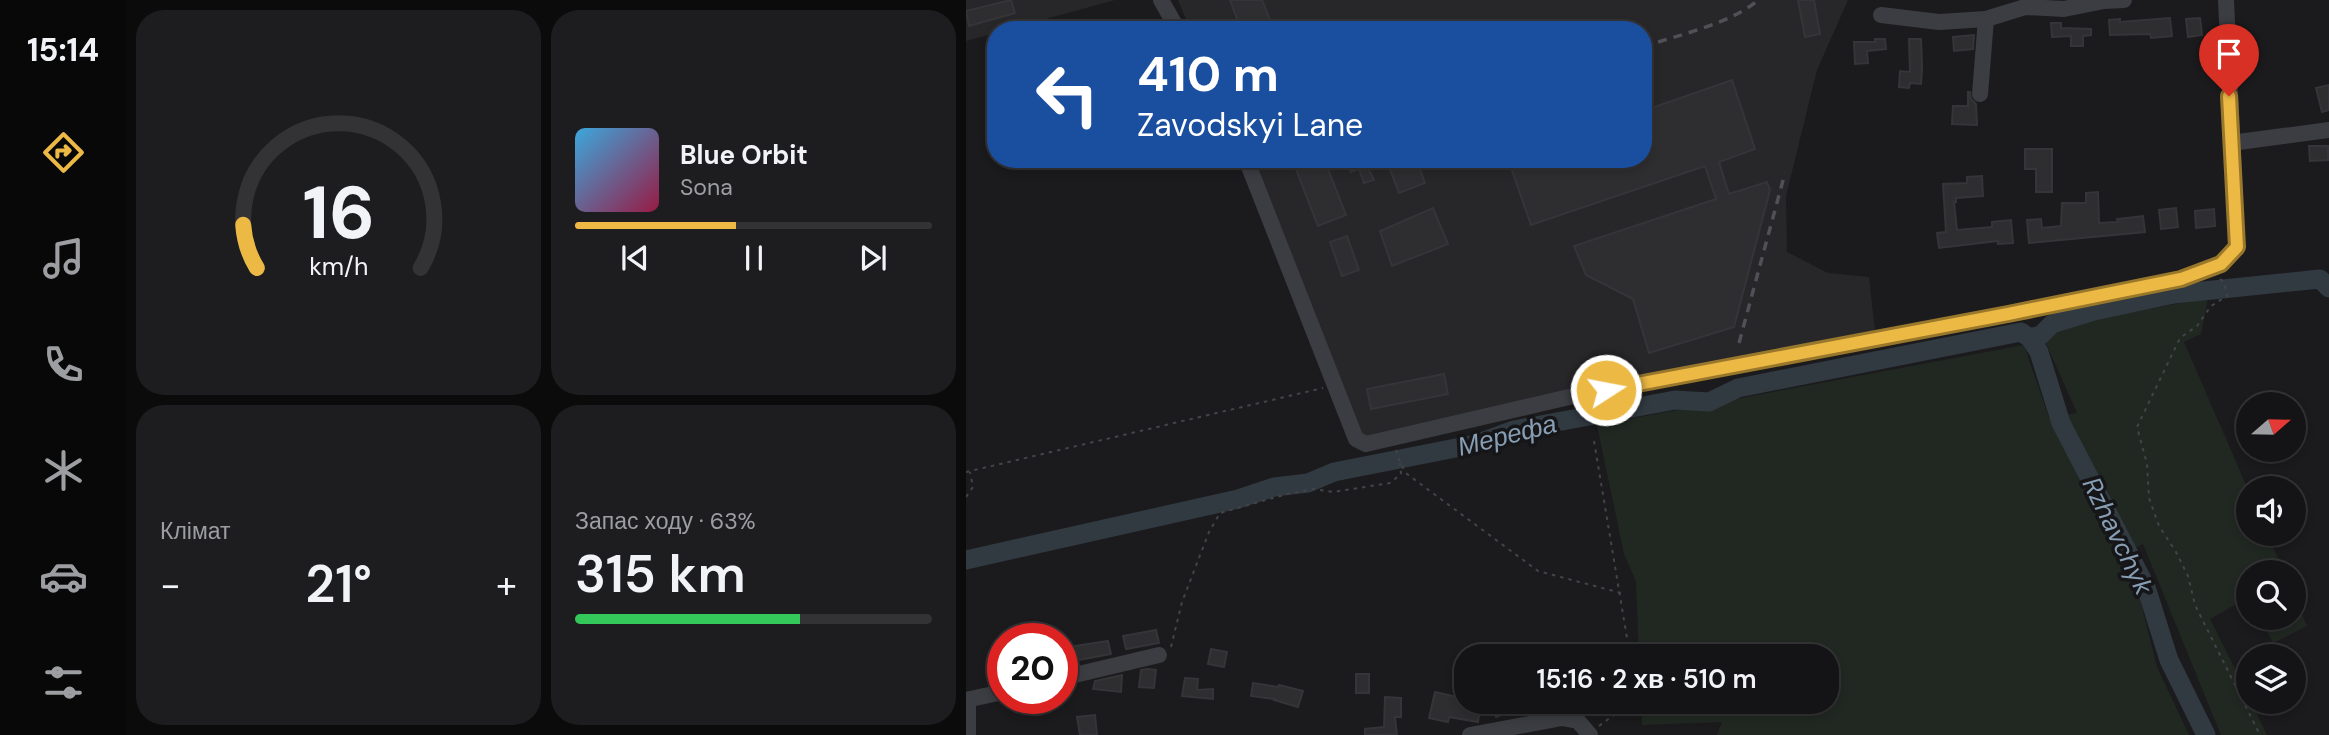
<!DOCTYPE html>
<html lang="uk">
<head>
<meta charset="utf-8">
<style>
	:root { --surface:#141416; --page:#1d1d1f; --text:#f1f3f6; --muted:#9d9ea1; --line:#333335; --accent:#ecb944 }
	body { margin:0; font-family:"DM Sans",sans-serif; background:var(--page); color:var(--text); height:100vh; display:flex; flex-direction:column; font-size:26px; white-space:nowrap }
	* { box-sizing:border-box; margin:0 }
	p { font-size:23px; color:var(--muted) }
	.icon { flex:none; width:38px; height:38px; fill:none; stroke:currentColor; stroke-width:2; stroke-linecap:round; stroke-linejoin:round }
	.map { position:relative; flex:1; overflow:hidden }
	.sheet { display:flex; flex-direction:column; gap:10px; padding:10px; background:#0b0b0c; width:840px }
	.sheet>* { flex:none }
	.hud { position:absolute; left:21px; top:21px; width:665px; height:147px; border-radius:28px; box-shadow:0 4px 10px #0003,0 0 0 2px var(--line); background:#1a4fa0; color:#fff; overflow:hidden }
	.needle { width:46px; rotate:70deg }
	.buttons { position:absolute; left:1270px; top:392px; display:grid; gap:14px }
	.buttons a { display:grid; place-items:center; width:70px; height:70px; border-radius:50%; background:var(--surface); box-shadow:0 4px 10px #0003,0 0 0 2px var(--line); font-size:35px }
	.speed { position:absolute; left:21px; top:623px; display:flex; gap:14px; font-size:35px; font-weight:700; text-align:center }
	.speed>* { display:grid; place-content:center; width:91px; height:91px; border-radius:50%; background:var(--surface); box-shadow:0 4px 10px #0003,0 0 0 2px var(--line); line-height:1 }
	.speed .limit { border:10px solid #d22; background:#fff; color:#111 }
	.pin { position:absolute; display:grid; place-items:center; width:60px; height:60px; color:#fff; margin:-72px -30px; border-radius:50% 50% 50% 0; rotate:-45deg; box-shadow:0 0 7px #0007 }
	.pin .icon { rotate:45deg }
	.me { position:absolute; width:77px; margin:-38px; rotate:79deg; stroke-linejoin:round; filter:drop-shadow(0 0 5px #0008) }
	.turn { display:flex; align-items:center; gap:24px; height:147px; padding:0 35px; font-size:32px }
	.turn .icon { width:91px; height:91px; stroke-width:2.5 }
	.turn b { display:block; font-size:49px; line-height:60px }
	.big { font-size:52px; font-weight:600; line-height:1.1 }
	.sheet .tile { flex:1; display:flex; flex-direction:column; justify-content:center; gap:10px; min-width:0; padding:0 24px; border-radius:28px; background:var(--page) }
	.sheet .dial { align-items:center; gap:0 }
	.dial svg { height:182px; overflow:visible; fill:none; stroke:var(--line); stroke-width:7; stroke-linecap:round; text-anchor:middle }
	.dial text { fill:var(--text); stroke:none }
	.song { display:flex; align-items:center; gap:21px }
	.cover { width:84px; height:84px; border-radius:10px; background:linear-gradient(135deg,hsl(200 70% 55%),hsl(340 70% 35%)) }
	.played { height:7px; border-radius:4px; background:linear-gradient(90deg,var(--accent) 45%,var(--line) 45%) }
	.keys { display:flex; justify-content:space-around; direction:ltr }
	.heat { display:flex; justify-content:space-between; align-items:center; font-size:38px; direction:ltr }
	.charge { height:10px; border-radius:5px; background:linear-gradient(90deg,#34c759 63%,var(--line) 0) }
	.sheet .tiles { flex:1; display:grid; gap:10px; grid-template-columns:repeat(2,1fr) }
	.trip { position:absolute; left:488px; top:644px; width:385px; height:70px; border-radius:28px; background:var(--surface); box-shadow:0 4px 10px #0003,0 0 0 2px var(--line); font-weight:600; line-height:70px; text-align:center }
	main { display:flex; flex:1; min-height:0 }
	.tab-bar { display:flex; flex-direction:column; width:126px; justify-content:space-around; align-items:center; background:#080809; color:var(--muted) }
	.tab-bar .icon { width:49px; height:49px }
	.tab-bar .current { color:var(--accent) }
	.tab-bar b { font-size:32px; color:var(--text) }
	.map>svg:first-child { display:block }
	.built { fill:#27272a }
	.green { fill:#212822 }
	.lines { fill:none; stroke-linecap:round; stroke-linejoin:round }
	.river { stroke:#313941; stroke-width:19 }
	.building { fill:#2e2e31; stroke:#353539; stroke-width:2 }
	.path { stroke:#424449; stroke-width:2; stroke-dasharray:3.5 5; stroke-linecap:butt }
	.minor { stroke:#3c3d42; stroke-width:16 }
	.rail { stroke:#4f5157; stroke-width:3.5; stroke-dasharray:9 7; stroke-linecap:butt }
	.route-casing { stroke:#99782c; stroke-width:18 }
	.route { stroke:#ecb944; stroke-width:12 }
	.labels { text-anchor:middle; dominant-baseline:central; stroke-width:7; stroke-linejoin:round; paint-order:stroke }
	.water-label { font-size:26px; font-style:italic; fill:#879eb5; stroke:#161618 }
</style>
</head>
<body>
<main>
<nav class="tab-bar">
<b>15:14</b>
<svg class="icon current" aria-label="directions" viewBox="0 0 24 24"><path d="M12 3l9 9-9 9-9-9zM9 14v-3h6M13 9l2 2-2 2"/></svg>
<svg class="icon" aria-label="music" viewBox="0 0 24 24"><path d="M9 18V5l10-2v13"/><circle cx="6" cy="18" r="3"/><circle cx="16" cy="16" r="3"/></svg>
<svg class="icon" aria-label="phone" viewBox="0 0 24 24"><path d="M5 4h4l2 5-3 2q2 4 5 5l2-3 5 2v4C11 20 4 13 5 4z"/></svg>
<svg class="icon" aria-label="climate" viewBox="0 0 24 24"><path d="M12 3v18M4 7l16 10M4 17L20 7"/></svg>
<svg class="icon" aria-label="car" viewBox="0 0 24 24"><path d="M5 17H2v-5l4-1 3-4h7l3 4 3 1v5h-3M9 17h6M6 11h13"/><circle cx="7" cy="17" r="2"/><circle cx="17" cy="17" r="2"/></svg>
<svg class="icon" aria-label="filters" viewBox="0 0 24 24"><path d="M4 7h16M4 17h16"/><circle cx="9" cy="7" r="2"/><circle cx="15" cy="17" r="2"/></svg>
</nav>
<section class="sheet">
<div class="tiles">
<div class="tile dial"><svg viewBox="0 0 100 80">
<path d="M14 69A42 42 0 1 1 86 69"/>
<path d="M14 69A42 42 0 0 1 8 50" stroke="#ecb944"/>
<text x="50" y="56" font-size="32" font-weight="700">16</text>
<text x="50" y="72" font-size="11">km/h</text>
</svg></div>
<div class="tile">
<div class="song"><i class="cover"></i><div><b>Blue Orbit</b><p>Sona</p></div></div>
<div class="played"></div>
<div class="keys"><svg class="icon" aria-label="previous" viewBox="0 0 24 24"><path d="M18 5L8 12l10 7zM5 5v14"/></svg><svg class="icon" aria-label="pause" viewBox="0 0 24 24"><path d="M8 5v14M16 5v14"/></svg><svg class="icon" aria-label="next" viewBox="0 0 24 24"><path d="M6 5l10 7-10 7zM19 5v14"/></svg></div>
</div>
<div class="tile"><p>Клімат</p>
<div class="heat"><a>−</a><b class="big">21°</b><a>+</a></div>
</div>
<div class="tile"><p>Запас ходу · 63%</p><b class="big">315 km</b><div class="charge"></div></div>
</div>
</section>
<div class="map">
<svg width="1363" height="735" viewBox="0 0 1363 735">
	<rect width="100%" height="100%" fill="#1b1b1d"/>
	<g class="built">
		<polygon points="0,0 149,0 40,30 30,30 30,33 0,41"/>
		<polygon points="212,0 882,0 851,70 820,196 821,252 862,273 903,277 909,331 658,382 395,441 286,159 677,159 677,30 227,30 222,24"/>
	</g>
	<g class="green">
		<polygon points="1242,298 1235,334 1218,342 1283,492 1283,534 1301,534 1318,572 1283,572 1283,597 1244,619 1283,697 1283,702 1285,702 1301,735 1255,735 1177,544 1162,552 1191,667 1223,735 751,735 756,722 676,725 675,702 861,702 861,656 673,656 670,581 658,554 631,425 1058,345 1083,418 1111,413 1079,341 1092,326"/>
		<polygon points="1328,596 1341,626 1307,643 1294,618 1328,618"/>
	</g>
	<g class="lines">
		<g class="river">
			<polyline points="1064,338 1073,352 1095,423 1180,587 1203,660 1240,735"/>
			<polyline points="0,560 272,499 308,487 342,483 368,472 510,444 548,430 709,400 743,402 772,388 1055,332 1064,338 1075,335 1086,324 1128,311 1208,294 1354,279 1363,288"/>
		</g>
	</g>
	<g class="building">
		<polygon points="45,0 49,13 3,26 0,11"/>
		<polygon points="264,0 296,0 308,30 275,30"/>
		<polygon points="832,0 848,0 854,34 839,37"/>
		<polygon points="1204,18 1206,36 1185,38 1184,34 1144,35 1143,20 1154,19 1154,22"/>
		<polygon points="1234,18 1236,35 1222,37 1220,19"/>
		<polygon points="1085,23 1095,23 1095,28 1125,29 1125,35 1117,36 1117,46 1105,46 1105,36 1086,37"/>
		<polygon points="1008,35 1007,49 988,51 987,37"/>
		<polygon points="909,39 919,39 920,49 901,51 902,63 889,64 888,42 909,42"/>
		<polygon points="943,39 955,39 956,67 955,84 944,83 943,88 933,87 934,71 944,72"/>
		<polygon points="766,80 789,149 753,162 763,194 801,182 804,190 768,327 683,353 667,299 620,275 608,246 750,199 739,166 565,225 542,159 677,159 677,111"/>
		<polygon points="1363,85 1363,110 1356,112 1350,88"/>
		<polygon points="1002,92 1004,92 1005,99 1010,104 1011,125 986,124 987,106 1002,106"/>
		<polygon points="1343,146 1362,146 1362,160 1344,161"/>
		<polygon points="1059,149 1086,149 1086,192 1070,192 1070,169 1059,169"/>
		<polygon points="326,159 358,159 380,215 352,226"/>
		<polygon points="380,159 416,159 416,160 401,166 408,180 398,183 393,169 385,172"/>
		<polygon points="420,159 450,159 459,183 433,193"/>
		<polygon points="1016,176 1017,196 990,198 990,202 988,202 991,230 1026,227 1026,222 1045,220 1047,243 1032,244 1032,241 973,248 971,233 980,232 977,184 1001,183 1001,177"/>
		<polygon points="1132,192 1133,223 1152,222 1151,219 1177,216 1179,232 1063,243 1061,220 1075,219 1076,228 1095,226 1096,203 1120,203 1120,193"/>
		<polygon points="467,208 482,244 426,266 414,231"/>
		<polygon points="1210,208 1212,227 1195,229 1193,210"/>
		<polygon points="1248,209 1249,226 1230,228 1229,211"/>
		<polygon points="381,236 393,270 376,276 364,242"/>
		<polygon points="478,374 482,394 405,409 401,389"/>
		<polygon points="190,630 193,643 160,649 157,636"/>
		<polygon points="142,641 145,654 96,663 96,648"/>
		<polygon points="245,649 261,652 258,667 242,664"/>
		<polygon points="181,669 190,670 188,688 173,687 175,670"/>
		<rect x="390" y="674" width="13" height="19"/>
		<polygon points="156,675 155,692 127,689 129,681"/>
		<polygon points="219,678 232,679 231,690 247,689 247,699 216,696"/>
		<polygon points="287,683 312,687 313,685 337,691 332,707 308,700 309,699 285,696"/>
		<polygon points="469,692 500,699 500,702 515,702 512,722 483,717 482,722 463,718"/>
		<polygon points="419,697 435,698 435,717 429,717 431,735 399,735 399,729 418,727"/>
		<polygon points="524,702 569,702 569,703 530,717"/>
		<polygon points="129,715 131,735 114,735 111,717"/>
	</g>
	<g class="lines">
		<g class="path">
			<polyline points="1254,279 1258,282 1261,296 1245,306 1231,326 1214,338 1171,427 1181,464 1183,498 1193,526 1210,552 1222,576 1229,605 1294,735"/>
			<polyline points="628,441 664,656"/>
			<polyline points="430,450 434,463 441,474 572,571 655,593"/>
			<polyline points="0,472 357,388"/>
			<polyline points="0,497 7,487 4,472"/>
			<polyline points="205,647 216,602 243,532 254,513 321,494 348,489 367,492 424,483 435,474 434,463"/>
			<polyline points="633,726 648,715 656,702"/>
		</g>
		<g class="minor">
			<polyline points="195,0 212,30"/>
			<polyline points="915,15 973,22 1020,19 1059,7 1098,9 1138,1 1158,0"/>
			<polyline points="1014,94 1020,19"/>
			<polyline points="1265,143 1363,130"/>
			<polyline points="280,159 390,439 400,444 616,394 1042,314 1215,279 1255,264 1271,247 1260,0"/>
			<polyline points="96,678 193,655"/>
			<polyline points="0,700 37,692"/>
			<polyline points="2,735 2,700"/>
			<polyline points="504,735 596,718 612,721 624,735"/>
		</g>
		<g class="rail">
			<path d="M677 47C711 35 765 24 792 0"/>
			<polyline points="773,343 819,173"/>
		</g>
	</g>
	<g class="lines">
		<defs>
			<polyline id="route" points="640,390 1042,314 1215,279 1255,264 1271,247 1263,96"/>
		</defs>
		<use href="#route" class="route-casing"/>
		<use href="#route" class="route"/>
	</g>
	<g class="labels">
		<g class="water-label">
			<text transform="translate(541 435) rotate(-14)">Мерефа</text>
			<text transform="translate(1152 536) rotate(64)">Rzhavchyk</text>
		</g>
	</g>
</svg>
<div class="buttons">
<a><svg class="needle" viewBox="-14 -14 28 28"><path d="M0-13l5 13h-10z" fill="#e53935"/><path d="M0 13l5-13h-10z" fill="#9d9ea1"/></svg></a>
<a><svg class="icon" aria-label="sound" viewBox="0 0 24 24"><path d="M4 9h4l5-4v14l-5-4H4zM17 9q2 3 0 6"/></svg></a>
<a><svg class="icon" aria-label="search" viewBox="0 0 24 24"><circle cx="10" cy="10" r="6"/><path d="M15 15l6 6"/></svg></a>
<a><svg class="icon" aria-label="layers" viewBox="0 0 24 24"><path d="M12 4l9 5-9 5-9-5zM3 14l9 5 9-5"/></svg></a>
</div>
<div class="speed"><div class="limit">20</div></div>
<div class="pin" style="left:1263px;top:96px;background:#d93025"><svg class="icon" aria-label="arrive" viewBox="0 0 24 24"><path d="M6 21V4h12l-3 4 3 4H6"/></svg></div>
<svg class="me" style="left:640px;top:390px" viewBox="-20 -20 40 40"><circle r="17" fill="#ecb944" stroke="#fff" stroke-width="3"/><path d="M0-11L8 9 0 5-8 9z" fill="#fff"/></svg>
<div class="trip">15:16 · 2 хв · 510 m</div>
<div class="hud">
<div class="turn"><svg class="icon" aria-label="left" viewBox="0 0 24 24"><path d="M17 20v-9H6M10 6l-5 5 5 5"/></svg><div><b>410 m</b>Zavodskyi Lane</div></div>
</div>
</div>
</main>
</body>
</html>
